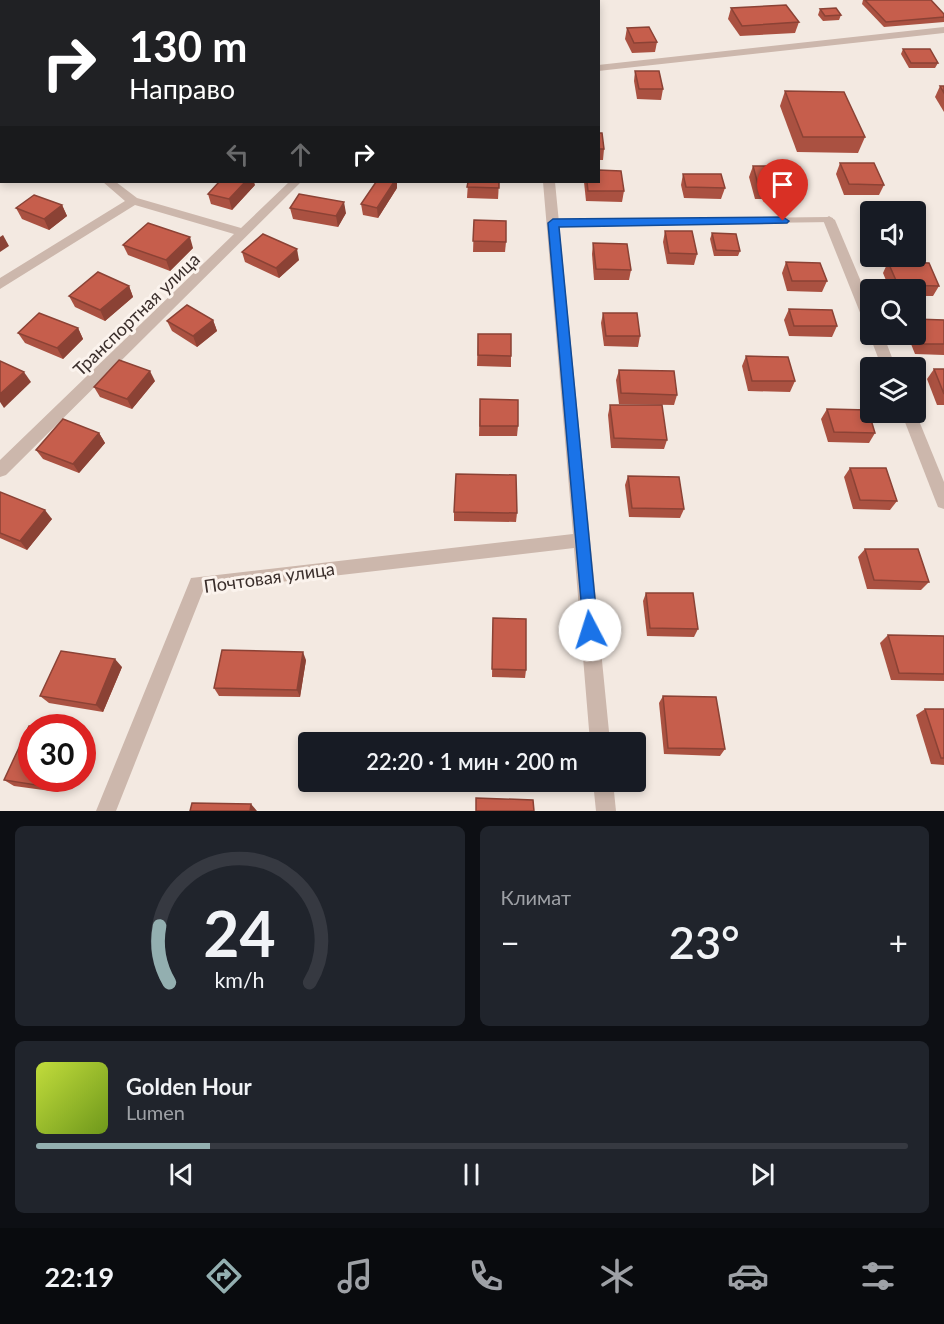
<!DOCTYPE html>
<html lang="ru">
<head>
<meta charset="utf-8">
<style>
	:root { --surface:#171b24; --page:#20242c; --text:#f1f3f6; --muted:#9ea1a6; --line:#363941; --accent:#93afb0 }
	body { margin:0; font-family:Lato,sans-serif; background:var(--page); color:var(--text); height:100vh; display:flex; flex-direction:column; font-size:22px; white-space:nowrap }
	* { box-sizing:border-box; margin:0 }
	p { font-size:20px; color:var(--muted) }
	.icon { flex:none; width:33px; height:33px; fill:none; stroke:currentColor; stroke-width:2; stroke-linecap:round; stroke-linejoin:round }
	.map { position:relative; height:811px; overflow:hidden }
	.drawer { display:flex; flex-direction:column; gap:15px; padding:15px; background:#0d0f14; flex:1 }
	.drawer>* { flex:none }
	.top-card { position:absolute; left:0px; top:0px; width:600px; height:183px; box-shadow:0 3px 9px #0003; background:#202124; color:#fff; overflow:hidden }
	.fabs { position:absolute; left:860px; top:201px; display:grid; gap:12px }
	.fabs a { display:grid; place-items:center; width:66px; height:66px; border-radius:6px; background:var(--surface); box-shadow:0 3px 9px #0003; font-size:30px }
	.speed { position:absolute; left:18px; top:714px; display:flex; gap:12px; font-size:30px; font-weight:700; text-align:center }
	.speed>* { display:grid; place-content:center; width:78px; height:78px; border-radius:50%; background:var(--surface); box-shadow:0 3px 9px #0003; line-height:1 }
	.speed .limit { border:9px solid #d22; background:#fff; color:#111 }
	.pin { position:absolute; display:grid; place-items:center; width:51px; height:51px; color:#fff; margin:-62px -26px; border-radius:50% 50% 50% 0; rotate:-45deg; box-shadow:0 0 6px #0007 }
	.pin .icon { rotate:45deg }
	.me { position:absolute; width:66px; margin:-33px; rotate:355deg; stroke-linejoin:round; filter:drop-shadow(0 0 4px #0008) }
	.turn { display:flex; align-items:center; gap:21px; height:126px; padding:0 30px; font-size:27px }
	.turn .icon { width:78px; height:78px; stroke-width:2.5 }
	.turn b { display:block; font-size:42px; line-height:51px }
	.lanes { display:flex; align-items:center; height:57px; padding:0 30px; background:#0003; justify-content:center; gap:30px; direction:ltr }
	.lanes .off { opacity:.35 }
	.big { font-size:45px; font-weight:600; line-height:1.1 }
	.drawer .widget { flex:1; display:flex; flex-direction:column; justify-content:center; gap:9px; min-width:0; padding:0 21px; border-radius:9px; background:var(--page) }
	.drawer .dial { align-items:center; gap:0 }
	.dial svg { height:156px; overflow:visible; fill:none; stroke:var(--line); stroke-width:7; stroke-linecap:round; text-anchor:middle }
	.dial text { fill:var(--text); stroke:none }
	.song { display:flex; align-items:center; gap:18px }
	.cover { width:72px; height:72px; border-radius:9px; background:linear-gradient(135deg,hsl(70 70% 55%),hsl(80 70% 35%)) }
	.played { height:6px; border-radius:3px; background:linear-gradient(90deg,var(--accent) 20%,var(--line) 20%) }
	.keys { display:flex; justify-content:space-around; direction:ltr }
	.heat { display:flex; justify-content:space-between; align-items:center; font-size:33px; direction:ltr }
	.drawer .tiles { flex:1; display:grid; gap:15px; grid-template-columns:1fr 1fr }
	.widget:last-child { grid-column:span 2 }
	.trip { position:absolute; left:298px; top:732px; width:348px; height:60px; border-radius:6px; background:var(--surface); box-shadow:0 3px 9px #0003; font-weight:600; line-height:60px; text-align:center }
	.tab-bar { display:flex; height:96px; justify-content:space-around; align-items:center; background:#090b0e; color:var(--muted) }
	.tab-bar .icon { width:42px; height:42px }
	.tab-bar .active { color:var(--accent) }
	.tab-bar b { font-size:27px; color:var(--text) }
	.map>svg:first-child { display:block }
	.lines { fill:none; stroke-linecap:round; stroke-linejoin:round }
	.lane { fill:#ccb7ac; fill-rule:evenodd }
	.street { fill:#ccb7ac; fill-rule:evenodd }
	.wall { fill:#aa5141 }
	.shaded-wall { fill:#8b4235 }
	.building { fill:#c65e4c; stroke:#8b4235; stroke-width:1.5 }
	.route { fill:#1a73e8; stroke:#114b97; stroke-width:1.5 }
	.labels { text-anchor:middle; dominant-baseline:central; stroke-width:6; stroke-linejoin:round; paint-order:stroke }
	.street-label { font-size:18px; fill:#3a2e2b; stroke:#fbf3ed }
</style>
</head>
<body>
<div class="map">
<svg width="944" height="811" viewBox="0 0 944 811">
	<rect width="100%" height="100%" fill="#f3e9e1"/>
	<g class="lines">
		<polygon class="lane" points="829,217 833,218 833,222 553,226 548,223 553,220"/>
		<g class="street">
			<polygon points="944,27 944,33 598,71 598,65"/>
			<polygon points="103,182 116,182 137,198 241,228 289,182 301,182 6,475 0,477 0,460 234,234 135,205 0,289 0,278 125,201"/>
			<polygon points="543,182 555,182 610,742 590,742 574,548 203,591 116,811 96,811 191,578 573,534"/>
			<polygon points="829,216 835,220 870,303 870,325 863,320 823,220"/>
			<polygon points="870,332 870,334 883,334 896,368 882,368 869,334"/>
			<polygon points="915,411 944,482 944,509 938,507 936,502 901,412"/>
			<polygon points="593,782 613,782 616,811 596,811"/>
		</g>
	</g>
	<g class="wall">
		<polygon points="541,0 565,0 564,2 549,2"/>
		<polygon points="863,0 931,0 944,14 944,22 884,27 862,4"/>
		<polygon points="731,8 799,22 795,33 740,36 728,19"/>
		<polygon points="820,9 841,15 839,20 823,21 818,15"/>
		<polygon points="627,28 657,42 655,52 632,53 625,39"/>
		<polygon points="903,49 938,63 935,68 909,68 901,54"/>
		<polygon points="635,71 663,89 661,100 637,99 634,81"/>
		<polygon points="940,86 944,86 944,112 935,97"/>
		<polygon points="785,91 865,137 858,153 797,152 780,106"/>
		<polygon points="598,133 604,149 603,160 598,160"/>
		<polygon points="840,163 884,185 879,195 844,195 836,174"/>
		<polygon points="753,166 799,188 795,199 755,199 749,177"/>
		<polygon points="683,174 725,188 721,199 684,198 681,185"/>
		<polygon points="468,182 499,182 498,199 467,198"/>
		<polygon points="584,182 598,182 624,191 622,202 586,201"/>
		<polygon points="255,185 232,210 211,204 208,194"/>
		<polygon points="397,188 378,218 363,215 361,204"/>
		<polygon points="62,205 67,216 49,230 22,219 16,208"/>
		<polygon points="290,208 346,213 338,227 293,219"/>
		<polygon points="474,220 506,242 505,252 473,252"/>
		<polygon points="665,231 697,254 694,265 667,264 663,242"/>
		<polygon points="712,233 740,251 738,256 714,256 710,239"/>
		<polygon points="593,243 631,270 629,280 594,280 592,254"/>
		<polygon points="123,245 193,248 170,271 128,255"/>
		<polygon points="242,252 299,260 279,278 245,262"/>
		<polygon points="901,256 915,256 923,258 921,263 939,286 933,296 915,296 915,290 890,290 883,273 888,262 903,262"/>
		<polygon points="786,262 827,281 822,292 787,291 782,273"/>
		<polygon points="129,286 133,297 105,321 75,307 69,296"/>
		<polygon points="789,309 837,326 832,337 789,336 784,320"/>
		<polygon points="603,313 640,336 638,347 604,346 601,323"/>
		<polygon points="915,319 944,320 944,355 915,354 907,334 915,334"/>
		<polygon points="213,320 217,331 197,347 172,331 167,321"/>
		<polygon points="78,328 83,339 63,359 25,343 18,333"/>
		<polygon points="478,334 511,356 511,367 477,366"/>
		<polygon points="746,356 795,381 790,392 748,391 742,366"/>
		<polygon points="934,369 944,369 944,405 937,405 927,379"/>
		<polygon points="619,370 677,395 674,405 619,404 616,380"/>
		<polygon points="155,381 132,409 100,397 94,387"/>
		<polygon points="480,399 518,426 517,436 479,436"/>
		<polygon points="610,405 667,440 664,449 611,448 608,415"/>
		<polygon points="827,409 875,433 869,443 828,442 821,419"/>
		<polygon points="99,433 105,443 79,473 43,459 36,450"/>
		<polygon points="850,468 897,501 890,510 853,509 844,477"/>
		<polygon points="628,476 684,509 680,518 629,517 625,485"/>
		<polygon points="0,492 52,519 27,550 0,538"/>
		<polygon points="454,512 517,513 516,522 454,521"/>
		<polygon points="865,549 929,582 921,590 867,589 858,557"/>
		<polygon points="646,593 698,629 694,637 647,636 643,601"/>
		<polygon points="493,618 526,670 525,678 492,677"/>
		<polygon points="888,635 944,636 944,681 891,680 880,643"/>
		<polygon points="306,660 300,697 219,696 214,688"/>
		<polygon points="122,667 103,712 49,703 40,696"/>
		<polygon points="663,696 725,749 720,756 664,754 659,703"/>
		<polygon points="925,709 944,709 944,765 931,764 916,715"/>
		<polygon points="32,778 63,778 58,792 14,786 4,780"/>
	</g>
	<g class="shaded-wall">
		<polygon points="245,182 254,182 255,185 232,210 229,199"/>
		<polygon points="394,182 397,182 397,188 378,218 377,208"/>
		<polygon points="344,202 346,213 338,227 336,216"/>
		<polygon points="62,205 67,216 49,230 44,219"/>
		<polygon points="3,235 9,246 0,252 0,237"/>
		<polygon points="190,237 193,248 170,271 166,260"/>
		<polygon points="297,249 299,260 279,278 276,268"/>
		<polygon points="129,286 133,297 105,321 100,310"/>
		<polygon points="213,320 217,331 197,347 193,336"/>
		<polygon points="78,328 83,339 63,359 57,348"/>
		<polygon points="150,371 155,381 132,409 127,399"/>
		<polygon points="24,372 31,382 4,408 0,402 0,394"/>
		<polygon points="99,433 105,443 79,473 73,464"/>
		<polygon points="45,510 52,519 27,550 20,541"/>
		<polygon points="303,652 306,660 300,697 297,690"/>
		<polygon points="115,659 122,667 103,712 96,705"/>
		<polygon points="52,778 63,778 58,792 49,787"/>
		<polygon points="251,804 257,811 250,811"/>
	</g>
	<g class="building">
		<polygon points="865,0 931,0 944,14 944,17 886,22"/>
		<polygon points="786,5 799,22 742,26 731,8"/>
		<polygon points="836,8 841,15 825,16 820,9"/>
		<polygon points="649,27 657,42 634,43 627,28"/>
		<polygon points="903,49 930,49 938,63 911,63"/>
		<polygon points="635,71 659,71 663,89 639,89"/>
		<polygon points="940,86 944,86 944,93"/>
		<polygon points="785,91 844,92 865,137 803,137"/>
		<polygon points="598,133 602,133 604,149 598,149"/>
		<polygon points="840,163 874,163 884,185 849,184"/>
		<polygon points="753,166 791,166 799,188 759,188"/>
		<polygon points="598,170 621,171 624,191 588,191 587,182 598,182"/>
		<polygon points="683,174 721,174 725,188 686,187"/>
		<polygon points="219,182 245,182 229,199 208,194"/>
		<polygon points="376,182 394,182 377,208 361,204"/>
		<polygon points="468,182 499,182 499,188 467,187"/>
		<polygon points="299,194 344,202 336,216 290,208"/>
		<polygon points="34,195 62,205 44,219 16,208"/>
		<polygon points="474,220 506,221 506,242 473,241"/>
		<polygon points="148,223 190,237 166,260 123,245"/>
		<polygon points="665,231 692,231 697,254 669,253"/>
		<polygon points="712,233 736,234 740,251 716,250"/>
		<polygon points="263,234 297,249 276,268 242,252"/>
		<polygon points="593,243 627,244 631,270 596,269"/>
		<polygon points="915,243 916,243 923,258 907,258 906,256 915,256"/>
		<polygon points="786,262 820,263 827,281 792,281"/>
		<polygon points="888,262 929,263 939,286 898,285"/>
		<polygon points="98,272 129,286 100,310 69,296"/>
		<polygon points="187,305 213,320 193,336 167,321"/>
		<polygon points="789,309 832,310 837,326 794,326"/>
		<polygon points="39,313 78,328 57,348 18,333"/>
		<polygon points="603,313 637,313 640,336 606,336"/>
		<polygon points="915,319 944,320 944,344 922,344 915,327"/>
		<polygon points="478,334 511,334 511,356 478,355"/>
		<polygon points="746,356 788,357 795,381 752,381"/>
		<polygon points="119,360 150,371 127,399 94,387"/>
		<polygon points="0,361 24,372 0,394"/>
		<polygon points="934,369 944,369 944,394"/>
		<polygon points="619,370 674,371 677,395 621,393"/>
		<polygon points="480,399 518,400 518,426 480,426"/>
		<polygon points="610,405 662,405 667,440 614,438"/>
		<polygon points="827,409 868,410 875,433 834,432"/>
		<polygon points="63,419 99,433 73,464 36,450"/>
		<polygon points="850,468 886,468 897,501 860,500"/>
		<polygon points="456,474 516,475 517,513 454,512"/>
		<polygon points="628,476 679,477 684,509 632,508"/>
		<polygon points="0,492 45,510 20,541 0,533"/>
		<polygon points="865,549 918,549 929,582 874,580"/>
		<polygon points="646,593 693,593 698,629 650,628"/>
		<polygon points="493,618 526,619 526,670 492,669"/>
		<polygon points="888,635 944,636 944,674 899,673"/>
		<polygon points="222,650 303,652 297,690 214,688"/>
		<polygon points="61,651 115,659 96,705 40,696"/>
		<polygon points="663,696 716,697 725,749 668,748"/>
		<polygon points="925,709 944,709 944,758 941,758"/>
		<polygon points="29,726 43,728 32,728 32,778 52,778 49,787 4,780"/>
		<polygon points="476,798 533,800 534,811 476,811"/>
		<polygon points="192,803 251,804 250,811 190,811"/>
	</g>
	<polygon class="route" points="783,217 789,221 787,223 559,227 598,630 595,635 590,638 584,635 548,223 553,219"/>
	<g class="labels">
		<g class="street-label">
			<text transform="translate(136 314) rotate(-44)">Транспортная улица</text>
			<text transform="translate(269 577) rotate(-8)">Почтовая улица</text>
		</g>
	</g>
</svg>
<div class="fabs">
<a><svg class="icon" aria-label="sound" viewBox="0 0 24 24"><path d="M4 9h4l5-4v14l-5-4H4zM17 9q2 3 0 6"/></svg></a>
<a><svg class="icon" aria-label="search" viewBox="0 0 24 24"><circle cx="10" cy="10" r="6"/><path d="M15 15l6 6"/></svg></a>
<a><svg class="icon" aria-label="layers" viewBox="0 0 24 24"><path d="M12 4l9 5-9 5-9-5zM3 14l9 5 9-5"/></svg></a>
</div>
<div class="speed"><div class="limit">30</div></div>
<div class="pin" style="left:783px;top:221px;background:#d93025"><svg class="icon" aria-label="arrive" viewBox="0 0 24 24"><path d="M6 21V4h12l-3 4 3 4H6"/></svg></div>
<svg class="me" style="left:590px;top:630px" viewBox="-20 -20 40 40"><circle r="19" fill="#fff"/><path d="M0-13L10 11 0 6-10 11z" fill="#1a73e8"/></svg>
<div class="trip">22:20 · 1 мин · 200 m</div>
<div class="top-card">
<div class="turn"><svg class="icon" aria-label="right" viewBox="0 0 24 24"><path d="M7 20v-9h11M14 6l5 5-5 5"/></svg><div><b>130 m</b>Направо</div></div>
<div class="lanes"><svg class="icon off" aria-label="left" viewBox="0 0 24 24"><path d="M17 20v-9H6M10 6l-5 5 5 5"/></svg><svg class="icon off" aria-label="ahead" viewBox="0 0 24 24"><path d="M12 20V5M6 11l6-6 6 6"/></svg><svg class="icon" aria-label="right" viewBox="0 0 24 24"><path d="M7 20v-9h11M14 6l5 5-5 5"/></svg></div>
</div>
</div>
<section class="drawer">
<div class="tiles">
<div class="widget dial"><svg viewBox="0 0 100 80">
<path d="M14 69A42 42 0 1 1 86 69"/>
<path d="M14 69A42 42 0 0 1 9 40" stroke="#93afb0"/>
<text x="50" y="56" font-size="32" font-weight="700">24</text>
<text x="50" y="72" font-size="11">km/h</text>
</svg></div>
<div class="widget"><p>Климат</p>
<div class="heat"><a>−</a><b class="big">23°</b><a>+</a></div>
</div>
<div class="widget">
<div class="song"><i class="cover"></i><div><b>Golden Hour</b><p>Lumen</p></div></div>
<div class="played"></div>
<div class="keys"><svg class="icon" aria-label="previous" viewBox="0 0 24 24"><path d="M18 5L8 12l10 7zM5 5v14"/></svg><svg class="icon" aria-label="pause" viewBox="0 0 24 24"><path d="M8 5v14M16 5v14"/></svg><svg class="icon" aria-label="next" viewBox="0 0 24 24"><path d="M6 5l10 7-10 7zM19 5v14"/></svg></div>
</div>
</div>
</section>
<nav class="tab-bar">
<b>22:19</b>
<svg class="icon active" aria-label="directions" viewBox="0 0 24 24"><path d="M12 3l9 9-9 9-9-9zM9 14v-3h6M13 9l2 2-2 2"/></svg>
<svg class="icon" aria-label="music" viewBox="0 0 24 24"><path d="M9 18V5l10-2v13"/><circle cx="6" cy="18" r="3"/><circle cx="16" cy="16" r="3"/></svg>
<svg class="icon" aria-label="phone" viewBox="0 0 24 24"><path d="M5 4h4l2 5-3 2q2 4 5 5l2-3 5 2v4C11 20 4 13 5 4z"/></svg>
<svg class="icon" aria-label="climate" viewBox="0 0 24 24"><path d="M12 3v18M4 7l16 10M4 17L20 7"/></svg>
<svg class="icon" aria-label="car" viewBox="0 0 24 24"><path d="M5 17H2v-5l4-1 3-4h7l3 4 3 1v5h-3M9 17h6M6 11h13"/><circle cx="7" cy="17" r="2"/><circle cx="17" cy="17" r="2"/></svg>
<svg class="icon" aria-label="filters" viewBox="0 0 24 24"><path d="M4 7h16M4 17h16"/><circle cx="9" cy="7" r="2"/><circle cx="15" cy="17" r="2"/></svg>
</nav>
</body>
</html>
